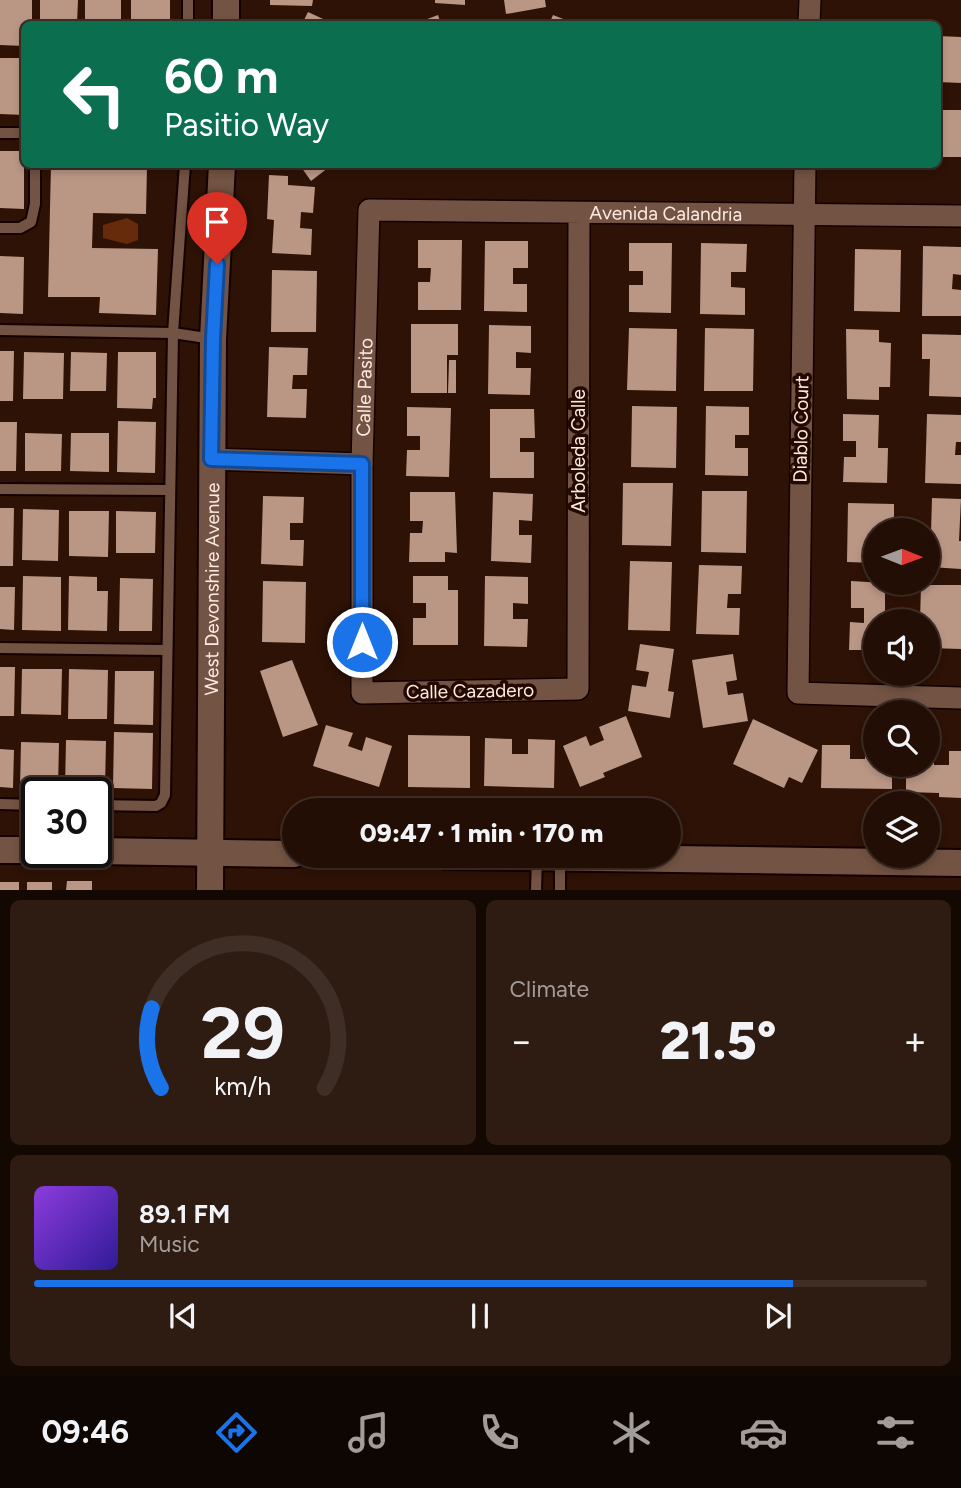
<!DOCTYPE html>
<html lang="en">
<head>
<meta charset="utf-8">
<style>
	:root { --surface:#220e04; --page:#2e1c13; --text:#f1f3f6; --muted:#a29c9a; --line:#3f2e26; --accent:#1a73e8 }
	body { margin:0; font-family:Figtree,sans-serif; background:var(--page); color:var(--text); height:100vh; display:flex; flex-direction:column; font-size:26px; white-space:nowrap }
	* { box-sizing:border-box; margin:0 }
	p { font-size:23px; color:var(--muted) }
	.icon { flex:none; width:38px; height:38px; fill:none; stroke:currentColor; stroke-width:2; stroke-linecap:round; stroke-linejoin:round }
	.map { position:relative; height:890px; overflow:hidden }
	.side { display:flex; flex-direction:column; gap:10px; padding:10px; background:#130802; flex:1 }
	.side>* { flex:none }
	.guide { position:absolute; left:21px; top:21px; width:920px; height:147px; border-radius:10px; box-shadow:0 4px 10px #0003,0 0 0 2px var(--line); background:#0b6e4f; color:#fff; overflow:hidden }
	.needle { width:46px; rotate:91deg }
	.tools { position:absolute; left:863px; top:518px; display:grid; gap:14px }
	.tools a { display:grid; place-items:center; width:77px; height:77px; border-radius:50%; background:var(--surface); box-shadow:0 4px 10px #0003,0 0 0 2px var(--line); font-size:35px }
	.speed { position:absolute; left:21px; top:777px; display:flex; gap:14px; font-size:35px; font-weight:700; text-align:center }
	.speed>* { display:grid; place-content:center; width:91px; height:91px; border-radius:50%; background:var(--surface); box-shadow:0 4px 10px #0003,0 0 0 2px var(--line); line-height:1 }
	.speed .limit { border:4px solid #111; border-radius:10px; background:#fff; color:#111 }
	.pin { position:absolute; display:grid; place-items:center; width:60px; height:60px; color:#fff; margin:-72px -30px; border-radius:50% 50% 50% 0; rotate:-45deg; box-shadow:0 0 7px #0007 }
	.pin .icon { rotate:45deg }
	.me { position:absolute; width:77px; margin:-38px; rotate:0deg; stroke-linejoin:round; filter:drop-shadow(0 0 5px #0008) }
	.turn { display:flex; align-items:center; gap:24px; height:147px; padding:0 28px; font-size:32px }
	.turn .icon { width:91px; height:91px; stroke-width:2.5 }
	.turn b { display:block; font-size:49px; line-height:60px }
	.big { font-size:52px; font-weight:800; line-height:1.1 }
	.side .widget { flex:1; display:flex; flex-direction:column; justify-content:center; gap:10px; min-width:0; padding:0 24px; border-radius:10px; background:var(--page) }
	.side .dial { align-items:center; gap:0 }
	.dial svg { height:182px; overflow:visible; fill:none; stroke:var(--line); stroke-width:7; stroke-linecap:round; text-anchor:middle }
	.dial text { fill:var(--text); stroke:none }
	.song { display:flex; align-items:center; gap:21px }
	.cover { width:84px; height:84px; border-radius:10px; background:linear-gradient(135deg,hsl(270 70% 55%),hsl(250 70% 35%)) }
	.played { height:7px; border-radius:4px; background:linear-gradient(90deg,var(--accent) 85%,var(--line) 85%) }
	.keys { display:flex; justify-content:space-around; direction:ltr }
	.heat { display:flex; justify-content:space-between; align-items:center; font-size:38px; direction:ltr }
	.side .tiles { flex:1; display:grid; gap:10px; grid-template-columns:1fr 1fr }
	.widget:last-child { grid-column:span 2 }
	.trip { position:absolute; left:282px; top:798px; width:399px; height:70px; border-radius:35px; background:var(--surface); box-shadow:0 4px 10px #0003,0 0 0 2px var(--line); font-weight:800; line-height:70px; text-align:center }
	.tab-bar { display:flex; height:112px; justify-content:space-around; align-items:center; background:#0e0602; color:var(--muted) }
	.tab-bar .icon { width:49px; height:49px }
	.tab-bar .active { color:var(--accent) }
	.tab-bar b { font-size:32px; color:var(--text) }
	.map>svg:first-child { display:block }
	.water { fill:#652b0a }
	.building { fill:#ba9685 }
	.lines { fill:none; stroke-linecap:round; stroke-linejoin:round }
	.service-casing { stroke:#140100; stroke-width:14 }
	.minor-casing { stroke:#140100; stroke-width:24 }
	.tertiary-casing { stroke:#140100; stroke-width:30 }
	.service { stroke:#735343; stroke-width:10 }
	.minor { stroke:#735343; stroke-width:21 }
	.tertiary { stroke:#735343; stroke-width:26 }
	.route-casing { stroke:#114b97; stroke-width:18 }
	.route { stroke:#1a73e8; stroke-width:12 }
	.labels { text-anchor:middle; dominant-baseline:central; stroke-width:7; stroke-linejoin:round; paint-order:stroke }
	.street-label { font-size:19px; fill:#feeae1; stroke:#230900 }
</style>
</head>
<body>
<div class="map">
<svg width="961" height="890" viewBox="0 0 961 890">
	<rect width="100%" height="100%" fill="#2d1205"/>
	<polygon class="water" points="127,218 138,224 138,240 127,244 103,238 103,225"/>
	<g class="building">
		<polygon points="0,0 32,0 32,24 24,24 24,46 0,45"/>
		<polygon points="40,0 78,0 77,24 40,24"/>
		<rect x="85" y="0" width="36" height="24"/>
		<rect x="131" y="0" width="39" height="24"/>
		<polygon points="270,0 313,0 312,6 270,5"/>
		<polygon points="435,0 465,0 465,5 435,3"/>
		<polygon points="504,0 545,0 546,7 506,14"/>
		<polygon points="308,12 334,24 302,24"/>
		<polygon points="438,15 441,24 414,24"/>
		<polygon points="553,15 576,24 549,24"/>
		<polygon points="938,36 961,37 961,83 938,82"/>
		<polygon points="0,58 24,58 24,115 0,114"/>
		<rect x="938" y="110" width="23" height="47"/>
		<polygon points="0,151 24,151 24,209 0,208"/>
		<polygon points="51,164 147,166 146,214 93,213 92,248 158,249 156,315 99,313 100,297 48,297"/>
		<polygon points="299,164 333,164 311,181"/>
		<polygon points="269,175 288,176 288,185 315,187 313,213 301,212 300,228 312,229 311,255 272,253 274,220 267,219"/>
		<polygon points="418,240 462,240 461,310 418,310 418,282 430,282 431,268 418,268"/>
		<polygon points="485,241 528,241 528,268 513,268 513,284 527,284 527,312 484,311"/>
		<polygon points="629,243 672,243 671,313 629,312 629,285 643,285 643,271 629,271"/>
		<polygon points="701,243 747,244 746,272 731,272 731,287 745,288 745,315 700,314"/>
		<polygon points="923,246 961,247 961,275 953,274 952,289 961,290 961,316 922,316"/>
		<polygon points="855,249 901,250 900,312 854,311"/>
		<polygon points="0,256 24,257 23,314 0,313"/>
		<polygon points="272,270 317,271 316,332 271,332"/>
		<polygon points="411,324 458,324 458,355 447,355 447,393 411,393"/>
		<polygon points="489,325 531,326 531,353 516,352 516,368 531,368 530,395 488,394"/>
		<polygon points="629,328 677,329 676,391 627,390"/>
		<polygon points="705,328 754,329 753,391 704,391"/>
		<polygon points="846,329 879,330 879,342 891,343 890,387 879,387 879,400 847,399"/>
		<polygon points="922,334 961,335 961,397 929,396 930,359 922,359"/>
		<polygon points="269,347 308,348 307,375 293,375 292,389 307,389 306,418 267,417"/>
		<polygon points="0,351 14,351 13,401 0,401"/>
		<polygon points="24,352 64,353 63,399 23,399"/>
		<polygon points="71,352 107,353 106,391 70,391"/>
		<polygon points="118,352 156,352 156,398 153,398 152,409 117,408"/>
		<polygon points="449,360 456,360 456,393 448,393"/>
		<polygon points="632,406 677,407 676,468 631,467"/>
		<polygon points="706,406 749,407 749,435 735,435 735,448 748,448 748,476 705,475"/>
		<polygon points="407,407 451,408 449,477 406,476 407,450 420,450 420,436 407,436"/>
		<polygon points="490,409 534,409 535,438 520,438 520,452 534,452 534,478 490,478"/>
		<polygon points="843,414 879,415 878,448 888,448 887,483 843,482 844,457 856,457 856,441 843,441"/>
		<polygon points="927,414 961,415 961,442 956,442 955,455 961,455 961,484 925,483"/>
		<polygon points="118,421 156,422 155,473 117,472"/>
		<polygon points="0,422 17,422 16,471 0,471"/>
		<polygon points="25,433 62,434 61,471 25,471"/>
		<polygon points="71,433 109,433 109,472 70,471"/>
		<polygon points="623,483 673,483 671,546 622,545"/>
		<polygon points="702,491 747,491 746,553 701,552"/>
		<polygon points="410,492 455,492 457,553 445,552 445,562 409,562 410,533 422,533 423,521 410,521"/>
		<polygon points="493,492 533,494 532,521 519,520 519,535 532,535 531,563 491,561"/>
		<polygon points="263,496 304,497 303,523 290,523 290,540 304,540 303,566 261,564"/>
		<polygon points="932,498 961,499 959,541 961,541 961,569 930,567"/>
		<polygon points="848,503 894,504 894,530 875,530 875,563 847,562"/>
		<polygon points="0,508 14,508 13,566 0,566"/>
		<polygon points="23,509 59,510 58,561 22,560"/>
		<polygon points="69,511 109,511 108,557 69,556"/>
		<polygon points="116,511 156,512 155,553 116,553"/>
		<polygon points="630,561 672,562 670,631 628,630"/>
		<polygon points="699,565 742,566 741,594 728,594 727,608 740,608 739,635 696,634"/>
		<polygon points="23,576 61,577 61,631 22,630"/>
		<polygon points="69,576 97,577 97,591 108,591 107,631 68,630"/>
		<polygon points="413,576 448,576 448,590 458,590 458,645 413,645 413,618 426,618 426,603 413,603"/>
		<polygon points="485,576 528,577 528,604 513,603 513,619 528,619 527,647 484,646"/>
		<polygon points="120,578 153,579 152,631 119,631"/>
		<polygon points="263,581 306,582 305,643 262,642"/>
		<polygon points="851,581 885,583 885,616 894,616 894,621 875,621 875,650 849,650 850,622 864,623 864,608 851,608"/>
		<polygon points="921,585 961,585 961,649 928,648 928,621 920,621"/>
		<polygon points="0,587 15,587 14,630 0,629"/>
		<polygon points="640,644 674,649 668,691 674,692 670,718 628,711 632,685 646,687 649,672 636,670"/>
		<polygon points="733,654 737,680 726,682 728,695 743,693 748,721 703,728 692,660"/>
		<polygon points="292,660 318,725 283,737 260,671"/>
		<polygon points="0,667 15,667 14,716 0,716"/>
		<polygon points="22,669 62,669 61,715 21,714"/>
		<polygon points="69,669 108,670 107,719 68,719"/>
		<polygon points="115,671 154,671 153,725 114,724"/>
		<polygon points="626,716 642,757 603,773 605,777 580,787 563,746 586,736 590,746 604,740 599,727"/>
		<polygon points="753,719 818,750 802,783 789,777 784,788 733,764"/>
		<polygon points="326,725 353,733 348,746 362,751 366,737 392,746 379,787 313,766"/>
		<polygon points="114,732 153,733 152,789 113,788"/>
		<polygon points="408,735 470,736 470,788 408,787"/>
		<polygon points="485,738 512,739 512,754 528,754 528,739 555,740 554,788 484,786"/>
		<polygon points="66,740 106,741 105,789 65,788"/>
		<polygon points="21,742 59,743 58,788 20,788"/>
		<polygon points="822,745 850,745 850,759 865,759 865,746 875,746 875,765 892,765 892,789 821,788"/>
		<polygon points="0,749 14,750 13,788 0,787"/>
		<polygon points="928,751 934,752 934,765 949,765 949,751 961,751 961,798 939,797 939,793 906,792 906,765 928,765"/>
		<polygon points="67,881 92,881 92,890 66,890"/>
		<rect x="0" y="882" width="19" height="8"/>
		<rect x="27" y="882" width="25" height="8"/>
	</g>
	<g class="lines">
		<defs>
			<g id="service">
				<polyline points="188,24 188,0"/>
				<polyline points="0,133 24,133"/>
				<polyline points="0,228 20,228 31,222 35,204 35,164"/>
				<polyline points="0,330 173,333 213,339"/>
				<polyline points="0,489 170,490"/>
				<polyline points="0,648 167,650"/>
				<polyline points="0,804 37,805"/>
				<polyline points="96,805 156,806 161,803 165,795 173,333 185,164"/>
				<polyline points="536,890 537,857"/>
				<polyline points="560,890 560,857"/>
			</g>
			<g id="minor">
				<polyline points="809,24 810,0"/>
				<polyline points="805,164 798,693 961,698"/>
				<path id="s1" d="M579 213 578 689 362 693V464L369 210 961 216"/>
				<polyline points="211,459 362,464"/>
			</g>
			<g id="tertiary">
				<polyline points="226,24 226,0"/>
				<polyline points="0,850 37,850"/>
				<polyline points="96,851 294,854"/>
				<polyline points="446,856 961,863"/>
				<path id="s2" d="M210 890 213 339 222 164"/>
			</g>
		</defs>
		<use href="#service" class="service-casing"/>
		<use href="#minor" class="minor-casing"/>
		<use href="#tertiary" class="tertiary-casing"/>
		<use href="#service" class="service"/>
		<use href="#minor" class="minor"/>
		<use href="#tertiary" class="tertiary"/>
	</g>
	<g class="lines">
		<defs>
			<polyline id="route" points="217,264 213,339 211,459 362,464 362,642"/>
		</defs>
		<use href="#route" class="route-casing"/>
		<use href="#route" class="route"/>
	</g>
	<g class="labels">
		<g class="street-label">
			<text stroke="none"><textPath href="#s1" startOffset="1472">Avenida Calandria</textPath></text>
			<text stroke="none"><textPath href="#s1" startOffset="998">Calle Pasito</textPath></text>
			<text transform="translate(801 429) rotate(-89)">Diablo Court</text>
			<text transform="translate(578 451) rotate(-90)">Arboleda Calle</text>
			<text stroke="none"><textPath href="#s2" startOffset="301">West Devonshire Avenue</textPath></text>
			<text transform="translate(470 691) rotate(-1)">Calle Cazadero</text>
		</g>
	</g>
</svg>
<div class="tools">
<a><svg class="needle" viewBox="-14 -14 28 28"><path d="M0-13l5 13h-10z" fill="#e53935"/><path d="M0 13l5-13h-10z" fill="#a29c9a"/></svg></a>
<a><svg class="icon" aria-label="sound" viewBox="0 0 24 24"><path d="M4 9h4l5-4v14l-5-4H4zM17 9q2 3 0 6"/></svg></a>
<a><svg class="icon" aria-label="search" viewBox="0 0 24 24"><circle cx="10" cy="10" r="6"/><path d="M15 15l6 6"/></svg></a>
<a><svg class="icon" aria-label="layers" viewBox="0 0 24 24"><path d="M12 4l9 5-9 5-9-5zM3 14l9 5 9-5"/></svg></a>
</div>
<div class="speed"><div class="limit">30</div></div>
<div class="pin" style="left:217px;top:264px;background:#d93025"><svg class="icon" aria-label="arrive" viewBox="0 0 24 24"><path d="M6 21V4h12l-3 4 3 4H6"/></svg></div>
<svg class="me" style="left:362px;top:642px" viewBox="-20 -20 40 40"><circle r="17" fill="#1a73e8" stroke="#fff" stroke-width="3"/><path d="M0-11L8 9 0 5-8 9z" fill="#fff"/></svg>
<div class="trip">09:47 · 1 min · 170 m</div>
<div class="guide">
<div class="turn"><svg class="icon" aria-label="left" viewBox="0 0 24 24"><path d="M17 20v-9H6M10 6l-5 5 5 5"/></svg><div><b>60 m</b>Pasitio Way</div></div>
</div>
</div>
<section class="side">
<div class="tiles">
<div class="widget dial"><svg viewBox="0 0 100 80">
<path d="M14 69A42 42 0 1 1 86 69"/>
<path d="M14 69A42 42 0 0 1 10 34" stroke="#1a73e8"/>
<text x="50" y="56" font-size="32" font-weight="700">29</text>
<text x="50" y="72" font-size="11">km/h</text>
</svg></div>
<div class="widget"><p>Climate</p>
<div class="heat"><a>−</a><b class="big">21.5°</b><a>+</a></div>
</div>
<div class="widget">
<div class="song"><i class="cover"></i><div><b>89.1 FM</b><p>Music</p></div></div>
<div class="played"></div>
<div class="keys"><svg class="icon" aria-label="previous" viewBox="0 0 24 24"><path d="M18 5L8 12l10 7zM5 5v14"/></svg><svg class="icon" aria-label="pause" viewBox="0 0 24 24"><path d="M8 5v14M16 5v14"/></svg><svg class="icon" aria-label="next" viewBox="0 0 24 24"><path d="M6 5l10 7-10 7zM19 5v14"/></svg></div>
</div>
</div>
</section>
<nav class="tab-bar">
<b>09:46</b>
<svg class="icon active" aria-label="directions" viewBox="0 0 24 24"><path d="M12 3l9 9-9 9-9-9zM9 14v-3h6M13 9l2 2-2 2"/></svg>
<svg class="icon" aria-label="music" viewBox="0 0 24 24"><path d="M9 18V5l10-2v13"/><circle cx="6" cy="18" r="3"/><circle cx="16" cy="16" r="3"/></svg>
<svg class="icon" aria-label="phone" viewBox="0 0 24 24"><path d="M5 4h4l2 5-3 2q2 4 5 5l2-3 5 2v4C11 20 4 13 5 4z"/></svg>
<svg class="icon" aria-label="climate" viewBox="0 0 24 24"><path d="M12 3v18M4 7l16 10M4 17L20 7"/></svg>
<svg class="icon" aria-label="car" viewBox="0 0 24 24"><path d="M5 17H2v-5l4-1 3-4h7l3 4 3 1v5h-3M9 17h6M6 11h13"/><circle cx="7" cy="17" r="2"/><circle cx="17" cy="17" r="2"/></svg>
<svg class="icon" aria-label="filters" viewBox="0 0 24 24"><path d="M4 7h16M4 17h16"/><circle cx="9" cy="7" r="2"/><circle cx="15" cy="17" r="2"/></svg>
</nav>
</body>
</html>
